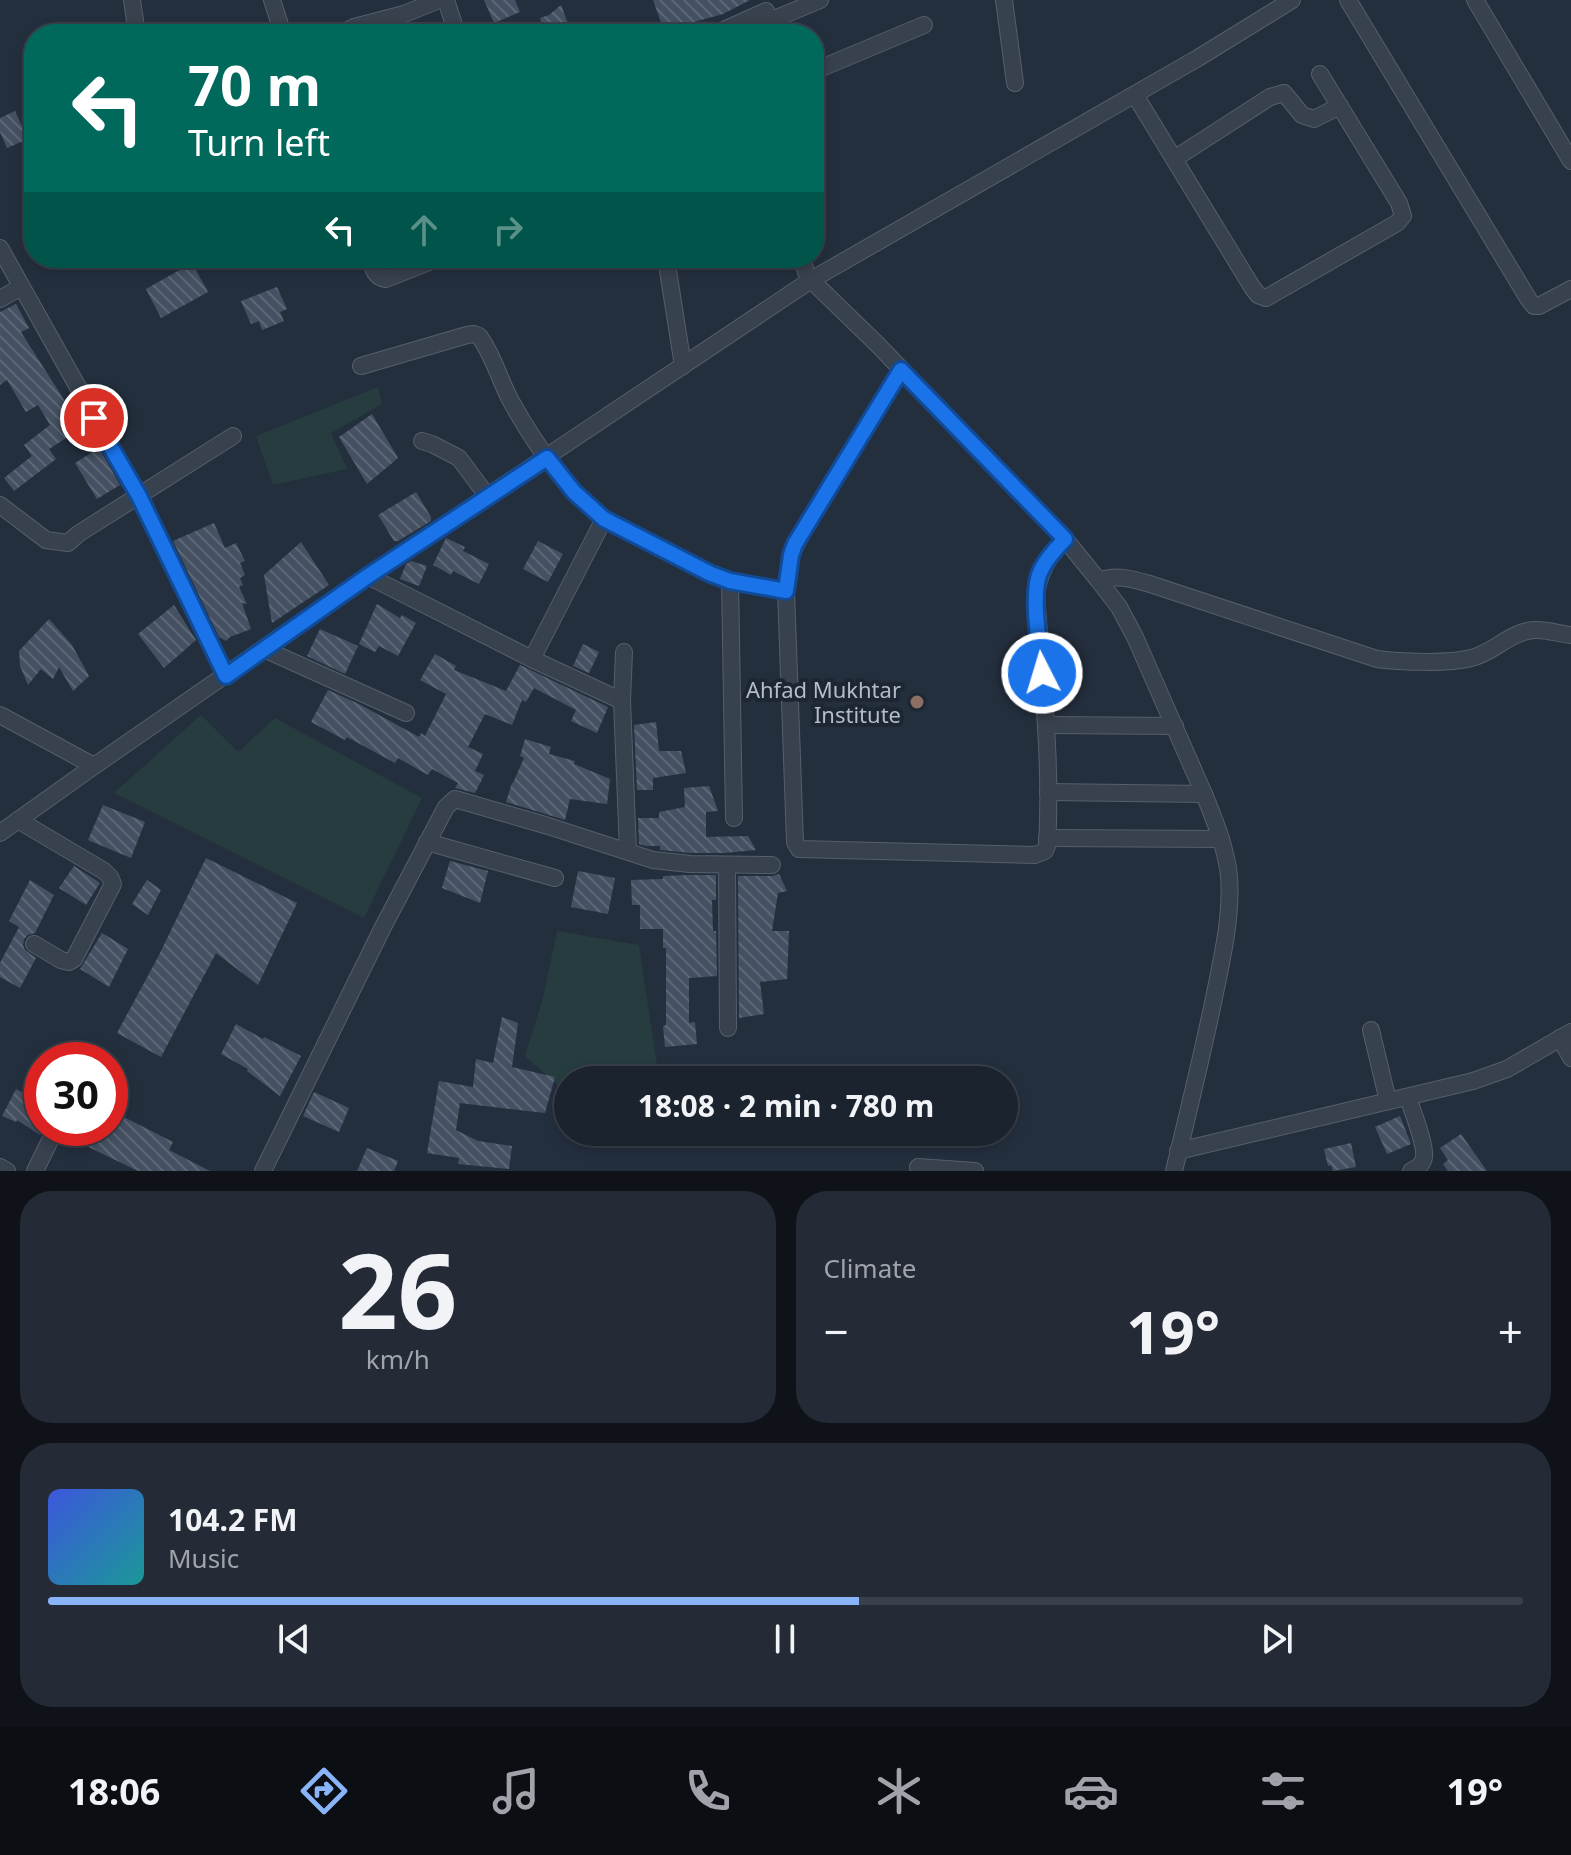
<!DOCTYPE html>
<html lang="en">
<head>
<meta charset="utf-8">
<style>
	:root { --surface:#1b232e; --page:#242b36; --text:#f1f3f6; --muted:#a0a4aa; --line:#39404a; --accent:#8ab4f8 }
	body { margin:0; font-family:"Noto Sans",sans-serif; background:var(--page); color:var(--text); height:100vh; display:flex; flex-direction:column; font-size:30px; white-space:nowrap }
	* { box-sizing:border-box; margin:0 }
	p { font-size:26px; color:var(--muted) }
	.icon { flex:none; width:44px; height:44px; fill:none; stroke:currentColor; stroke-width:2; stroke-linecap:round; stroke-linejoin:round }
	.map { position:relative; height:1171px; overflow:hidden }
	.details { display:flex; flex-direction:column; gap:20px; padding:20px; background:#0f1319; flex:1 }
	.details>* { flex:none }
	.banner { position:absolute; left:24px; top:24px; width:800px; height:244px; border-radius:32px; box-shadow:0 4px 12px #0003,0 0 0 2px var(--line); background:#00695c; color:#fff; overflow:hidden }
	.speed { position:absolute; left:24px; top:1042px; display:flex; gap:16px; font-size:40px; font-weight:700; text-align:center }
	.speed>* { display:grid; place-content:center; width:104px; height:104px; border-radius:50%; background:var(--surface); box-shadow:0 4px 12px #0003,0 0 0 2px var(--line); line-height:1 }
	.speed .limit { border:12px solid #d22; background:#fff; color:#111 }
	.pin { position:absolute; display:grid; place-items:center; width:68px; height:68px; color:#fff; margin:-34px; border:4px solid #fff; border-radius:50%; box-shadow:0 2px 8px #0007 }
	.me { position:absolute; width:88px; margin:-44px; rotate:355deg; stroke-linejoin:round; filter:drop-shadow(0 0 6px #0008) }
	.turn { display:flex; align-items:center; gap:28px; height:168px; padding:0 32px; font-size:36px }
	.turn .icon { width:104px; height:104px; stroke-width:2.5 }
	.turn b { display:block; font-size:56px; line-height:68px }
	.lanes { display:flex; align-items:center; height:76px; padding:0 32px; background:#0003; justify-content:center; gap:40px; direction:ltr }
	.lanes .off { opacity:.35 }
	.big { font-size:60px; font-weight:700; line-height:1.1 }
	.details .card { flex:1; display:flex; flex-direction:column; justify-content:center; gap:12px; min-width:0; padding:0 28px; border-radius:32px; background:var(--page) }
	.details .dial { align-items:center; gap:0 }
	.dial b { font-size:104px; line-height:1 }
	.song { display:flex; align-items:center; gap:24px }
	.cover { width:96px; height:96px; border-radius:12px; background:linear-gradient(135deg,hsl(230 70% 55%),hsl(180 70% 35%)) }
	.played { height:8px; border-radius:4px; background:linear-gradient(90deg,var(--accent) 55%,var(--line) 55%) }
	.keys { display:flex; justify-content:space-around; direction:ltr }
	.heat { display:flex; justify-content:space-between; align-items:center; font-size:44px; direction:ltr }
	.details .tiles { flex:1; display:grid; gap:20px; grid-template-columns:1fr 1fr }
	.card:last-child { grid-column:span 2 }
	.trip { position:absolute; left:554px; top:1066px; width:464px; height:80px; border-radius:40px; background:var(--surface); box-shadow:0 4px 12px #0003,0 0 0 2px var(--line); font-weight:700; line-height:80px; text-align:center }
	.dock { display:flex; height:128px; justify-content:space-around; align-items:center; background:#0b0e12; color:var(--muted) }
	.dock .icon { width:56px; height:56px }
	.dock .selected { color:var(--accent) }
	.dock b { font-size:36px; color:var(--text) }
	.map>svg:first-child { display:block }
	.green { fill:#263c3f }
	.building { fill:url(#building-back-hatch) }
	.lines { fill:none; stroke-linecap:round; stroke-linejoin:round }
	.street-casing { stroke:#565f6c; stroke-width:18 }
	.street { stroke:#38414e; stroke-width:16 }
	.route-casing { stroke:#114b97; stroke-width:20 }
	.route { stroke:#1a73e8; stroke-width:14 }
	.education-dot { fill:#8d6e63; stroke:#1d2633; stroke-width:3 }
	.labels { text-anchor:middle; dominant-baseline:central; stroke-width:8; stroke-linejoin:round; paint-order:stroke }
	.poi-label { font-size:22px; fill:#b4bcc9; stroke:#1d2633; text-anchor:end }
</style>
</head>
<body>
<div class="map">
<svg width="1571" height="1171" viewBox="0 0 1571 1171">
	<defs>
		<pattern id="building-back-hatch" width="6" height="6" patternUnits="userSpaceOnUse" patternTransform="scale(2)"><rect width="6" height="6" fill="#455162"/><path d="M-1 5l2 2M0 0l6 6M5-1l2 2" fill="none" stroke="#5d6877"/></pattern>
	</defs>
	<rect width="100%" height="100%" fill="#242f3e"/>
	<g class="green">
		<polygon points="378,387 382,404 331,433 347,469 273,485 256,436"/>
		<polygon points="201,715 238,752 275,718 422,798 364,918 114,793"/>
		<polygon points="557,931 639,945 657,1065 637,1080 568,1080 568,1094 525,1056 543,998"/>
	</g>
	<g class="building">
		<polygon points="484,0 515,0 520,12 494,23"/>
		<polygon points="653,0 750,0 723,14 694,22 697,30 687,34 665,34"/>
		<polygon points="561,5 572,34 545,34 540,18 549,15"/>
		<polygon points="15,111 28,139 7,148 0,132 0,118"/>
		<polygon points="192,263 208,292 161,318 146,289"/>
		<polygon points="277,287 287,309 280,312 284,321 262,330 259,321 251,324 241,301"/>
		<polygon points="16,304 29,328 21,332 82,428 49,449 56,459 14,491 4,478 32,456 24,445 50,425 38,405 26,412 7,380 0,385 0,312"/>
		<polygon points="372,414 398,458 367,484 339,437"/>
		<polygon points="99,448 120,485 97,499 75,463"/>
		<polygon points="416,492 431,517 431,521 398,541 394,541 378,515"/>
		<polygon points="214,523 225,548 236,543 245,561 240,563 245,575 240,578 243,585 239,587 247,604 242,603 251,629 230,637 226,641 219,637 173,541"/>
		<polygon points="446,538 465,547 463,551 489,564 479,584 453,571 451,575 433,565"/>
		<polygon points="538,541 563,554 548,582 523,569"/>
		<polygon points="301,542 329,585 272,623 264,575"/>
		<polygon points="411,561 427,566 419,586 400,579 406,564"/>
		<polygon points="377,604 400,618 402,615 416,623 398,656 379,646 375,652 359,644"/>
		<polygon points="174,605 196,640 164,668 138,634"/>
		<polygon points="49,619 72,645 89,676 73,691 59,667 53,679 41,669 28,685 20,666 19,651"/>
		<polygon points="320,629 358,646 345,674 307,656"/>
		<polygon points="583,644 599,652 589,673 573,666"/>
		<polygon points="435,654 456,666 454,670 506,691 520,665 608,707 597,733 571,721 576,710 534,688 526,702 522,700 512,725 485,714 468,747 483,754 475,771 484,775 475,793 455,788 458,783 432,769 428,775 398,758 395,763 347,737 345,740 311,722 328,690 359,704 419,737 421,733 425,736 446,694 420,680"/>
		<polygon points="656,722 659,751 681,751 686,773 653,778 653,790 637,790 634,725"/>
		<polygon points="525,739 551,747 549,754 575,761 574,764 610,779 607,804 570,799 565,820 506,802 512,783 513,783 524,758 520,756"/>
		<polygon points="709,786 718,811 706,812 706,837 748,836 756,850 724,853 691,853 660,850 660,846 646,846 639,844 638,818 659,818 659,812 685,807 684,788"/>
		<polygon points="103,805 145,822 131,858 88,840"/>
		<polygon points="206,858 297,903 258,985 216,953 161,1057 117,1033 158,957"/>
		<polygon points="450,861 488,871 480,903 442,888"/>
		<polygon points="74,866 100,883 86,905 59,888"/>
		<polygon points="578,871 615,878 608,914 571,907"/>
		<polygon points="779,874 787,891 778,893 772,931 789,931 787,979 760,982 764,1014 739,1018 738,876 772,876"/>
		<polygon points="688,875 716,875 716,900 712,900 713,931 716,931 717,976 689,978 689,1023 695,1022 697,1044 665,1047 663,1026 666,1025 666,948 663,948 663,929 640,929 640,905 632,905 631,880 663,879 663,876"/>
		<polygon points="30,880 54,895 35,933 28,935 24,939 23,945 25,950 36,958 20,988 0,977 0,963 19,927 9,921"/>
		<polygon points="147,880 161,890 148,915 132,904"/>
		<polygon points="102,933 128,949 109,987 80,969"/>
		<polygon points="502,1017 518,1023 512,1067 555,1077 545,1113 460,1103 456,1130 478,1141 512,1146 509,1169 458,1164 459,1158 427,1153 439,1081 473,1087 476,1059 493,1063"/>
		<polygon points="236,1024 263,1039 264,1037 301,1056 280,1096 247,1071 248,1069 221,1054"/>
		<polygon points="16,1089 42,1103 42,1132 40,1135 17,1120 16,1122 2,1116"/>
		<polygon points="314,1092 349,1108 339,1132 303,1116"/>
		<polygon points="110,1110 173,1142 169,1150 210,1171 138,1171 76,1141 82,1128 110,1128"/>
		<polygon points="1400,1116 1411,1144 1387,1154 1375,1127"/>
		<polygon points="1461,1134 1487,1171 1448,1171 1443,1164 1448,1160 1440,1148"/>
		<polygon points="1351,1143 1356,1167 1333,1171 1331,1165 1328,1166 1324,1149"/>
		<polygon points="367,1148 398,1161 394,1171 357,1171"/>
	</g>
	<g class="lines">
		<defs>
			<g id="street">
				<polyline points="132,0 137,34"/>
				<polyline points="272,0 283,34"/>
				<polyline points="446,0 457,34"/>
				<polyline points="1004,0 1015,83"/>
				<polyline points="1348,0 1529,300 1534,306 1539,306 1571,289"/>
				<polyline points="1475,0 1571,161"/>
				<polyline points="767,22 820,0"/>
				<polyline points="340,34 354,27 404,14 439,0"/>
				<polyline points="715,34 766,11"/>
				<polyline points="814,71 924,25"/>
				<polyline points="1135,95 1252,287 1258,295 1266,298 1397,223 1403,216 1399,203 1320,74"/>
				<polyline points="1174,159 1270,97 1284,93 1302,115 1314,119 1340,106"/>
				<polyline points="0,248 139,496 226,676"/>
				<path d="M370 258C373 268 374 277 386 279L439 258"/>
				<polyline points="666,258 683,366"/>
				<path d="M802 258 806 272 811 280 877 344 1065 539 1099 581 1119 607 1135 637 1204 794C1215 821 1226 848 1229 876 1232 917 1222 958 1214 998 1202 1056 1188 1113 1174 1171"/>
				<polyline points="0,299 21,287"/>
				<path d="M361 366 467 335 474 334 479 336C494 356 500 382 512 403 536 446 566 489 604 519L711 574 730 581 786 591"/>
				<path d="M901 370 803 531 791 555 786 591 795 842 799 849 1035 855 1045 851 1047 846C1052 762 1042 678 1036 594 1040 570 1049 556 1065 539"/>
				<polyline points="422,441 432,444 459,458 488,497"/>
				<polyline points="0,505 46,540 68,543 78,534 233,436"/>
				<polyline points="368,576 532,659 622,701 628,851"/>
				<polyline points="730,581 734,818"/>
				<path d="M1099 581C1117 574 1132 579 1150 584L1377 659C1400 662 1449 664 1471 658 1494 653 1509 632 1534 630 1546 629 1559 634 1571 635"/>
				<polyline points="264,649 406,713"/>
				<polyline points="532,659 604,519"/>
				<polyline points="622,701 624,652"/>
				<polyline points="0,715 94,766"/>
				<polyline points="1046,725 1175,726"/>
				<polyline points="1048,792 1204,794"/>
				<polyline points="18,820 104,871 110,877 113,884 74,959 69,962 61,960 34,944"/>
				<polyline points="0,833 94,766 368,576 811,280 1198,58 1292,0"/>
				<polyline points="1047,838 1221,839"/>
				<polyline points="427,842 555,878"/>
				<polyline points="727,865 728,1028"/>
				<polyline points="1371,1030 1388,1101"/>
				<polyline points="1560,1038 1571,1058"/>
				<path d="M1408 1097C1412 1110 1426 1145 1424 1157 1423 1165 1417 1168 1411 1171"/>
				<polyline points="1178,1151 1473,1081 1507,1069 1571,1032"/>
				<polyline points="0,1167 7,1171"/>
				<polyline points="918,1167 975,1171"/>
				<polyline points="35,1171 56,1128"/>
				<polyline points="263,1171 383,927 446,807 455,799 545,825 653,860 690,864 772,865"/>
			</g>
		</defs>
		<use href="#street" class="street-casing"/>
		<use href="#street" class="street"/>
	</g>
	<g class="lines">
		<defs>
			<path id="route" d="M94 418 139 496 226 676 368 576 547 458 574 492 604 519 711 574 730 581 786 591 791 555 795 544 901 370 1065 539C1055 550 1044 561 1039 575 1031 599 1040 647 1042 673"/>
		</defs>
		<use href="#route" class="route-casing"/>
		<use href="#route" class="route"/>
	</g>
	<circle class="education-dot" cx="917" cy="702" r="8"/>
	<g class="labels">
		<g class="poi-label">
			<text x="901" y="689">Ahfad Mukhtar<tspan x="901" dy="25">Institute</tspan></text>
		</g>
	</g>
</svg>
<div class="speed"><div class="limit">30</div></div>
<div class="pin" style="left:94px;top:418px;background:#d93025"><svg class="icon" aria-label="arrive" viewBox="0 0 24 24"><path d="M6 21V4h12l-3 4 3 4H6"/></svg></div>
<svg class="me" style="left:1042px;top:673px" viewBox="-20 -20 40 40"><circle r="17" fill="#1a73e8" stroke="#fff" stroke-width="3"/><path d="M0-11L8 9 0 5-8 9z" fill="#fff"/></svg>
<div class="trip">18:08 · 2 min · 780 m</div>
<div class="banner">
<div class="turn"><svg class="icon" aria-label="left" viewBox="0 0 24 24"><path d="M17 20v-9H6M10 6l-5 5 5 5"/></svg><div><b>70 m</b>Turn left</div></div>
<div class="lanes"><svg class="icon" aria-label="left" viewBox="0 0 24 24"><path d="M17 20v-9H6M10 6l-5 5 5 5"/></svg><svg class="icon off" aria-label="ahead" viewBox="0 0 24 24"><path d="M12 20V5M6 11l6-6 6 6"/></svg><svg class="icon off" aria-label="right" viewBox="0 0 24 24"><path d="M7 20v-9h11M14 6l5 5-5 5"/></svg></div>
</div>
</div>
<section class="details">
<div class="tiles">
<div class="card dial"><b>26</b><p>km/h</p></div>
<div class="card"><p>Climate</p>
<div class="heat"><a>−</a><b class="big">19°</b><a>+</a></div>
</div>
<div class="card">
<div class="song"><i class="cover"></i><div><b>104.2 FM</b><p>Music</p></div></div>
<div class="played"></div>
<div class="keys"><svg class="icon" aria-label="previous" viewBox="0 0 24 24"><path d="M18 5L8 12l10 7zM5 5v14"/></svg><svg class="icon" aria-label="pause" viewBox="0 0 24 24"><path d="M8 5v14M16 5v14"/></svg><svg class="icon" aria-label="next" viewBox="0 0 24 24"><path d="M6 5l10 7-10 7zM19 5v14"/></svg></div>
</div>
</div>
</section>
<nav class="dock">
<b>18:06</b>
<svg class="icon selected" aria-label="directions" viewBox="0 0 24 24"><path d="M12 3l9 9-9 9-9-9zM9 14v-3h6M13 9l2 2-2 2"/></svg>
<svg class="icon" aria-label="music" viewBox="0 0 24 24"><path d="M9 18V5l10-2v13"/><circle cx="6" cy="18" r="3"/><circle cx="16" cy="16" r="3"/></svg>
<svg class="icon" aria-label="phone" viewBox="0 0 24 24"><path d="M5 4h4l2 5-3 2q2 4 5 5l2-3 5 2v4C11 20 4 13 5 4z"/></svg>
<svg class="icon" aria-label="climate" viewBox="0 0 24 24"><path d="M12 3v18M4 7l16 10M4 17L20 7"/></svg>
<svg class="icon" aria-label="car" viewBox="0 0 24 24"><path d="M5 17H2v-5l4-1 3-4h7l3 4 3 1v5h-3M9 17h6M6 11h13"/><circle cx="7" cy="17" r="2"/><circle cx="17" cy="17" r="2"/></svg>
<svg class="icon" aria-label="filters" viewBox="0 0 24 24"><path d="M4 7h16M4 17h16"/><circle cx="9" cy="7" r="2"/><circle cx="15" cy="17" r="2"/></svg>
<b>19°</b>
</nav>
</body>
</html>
